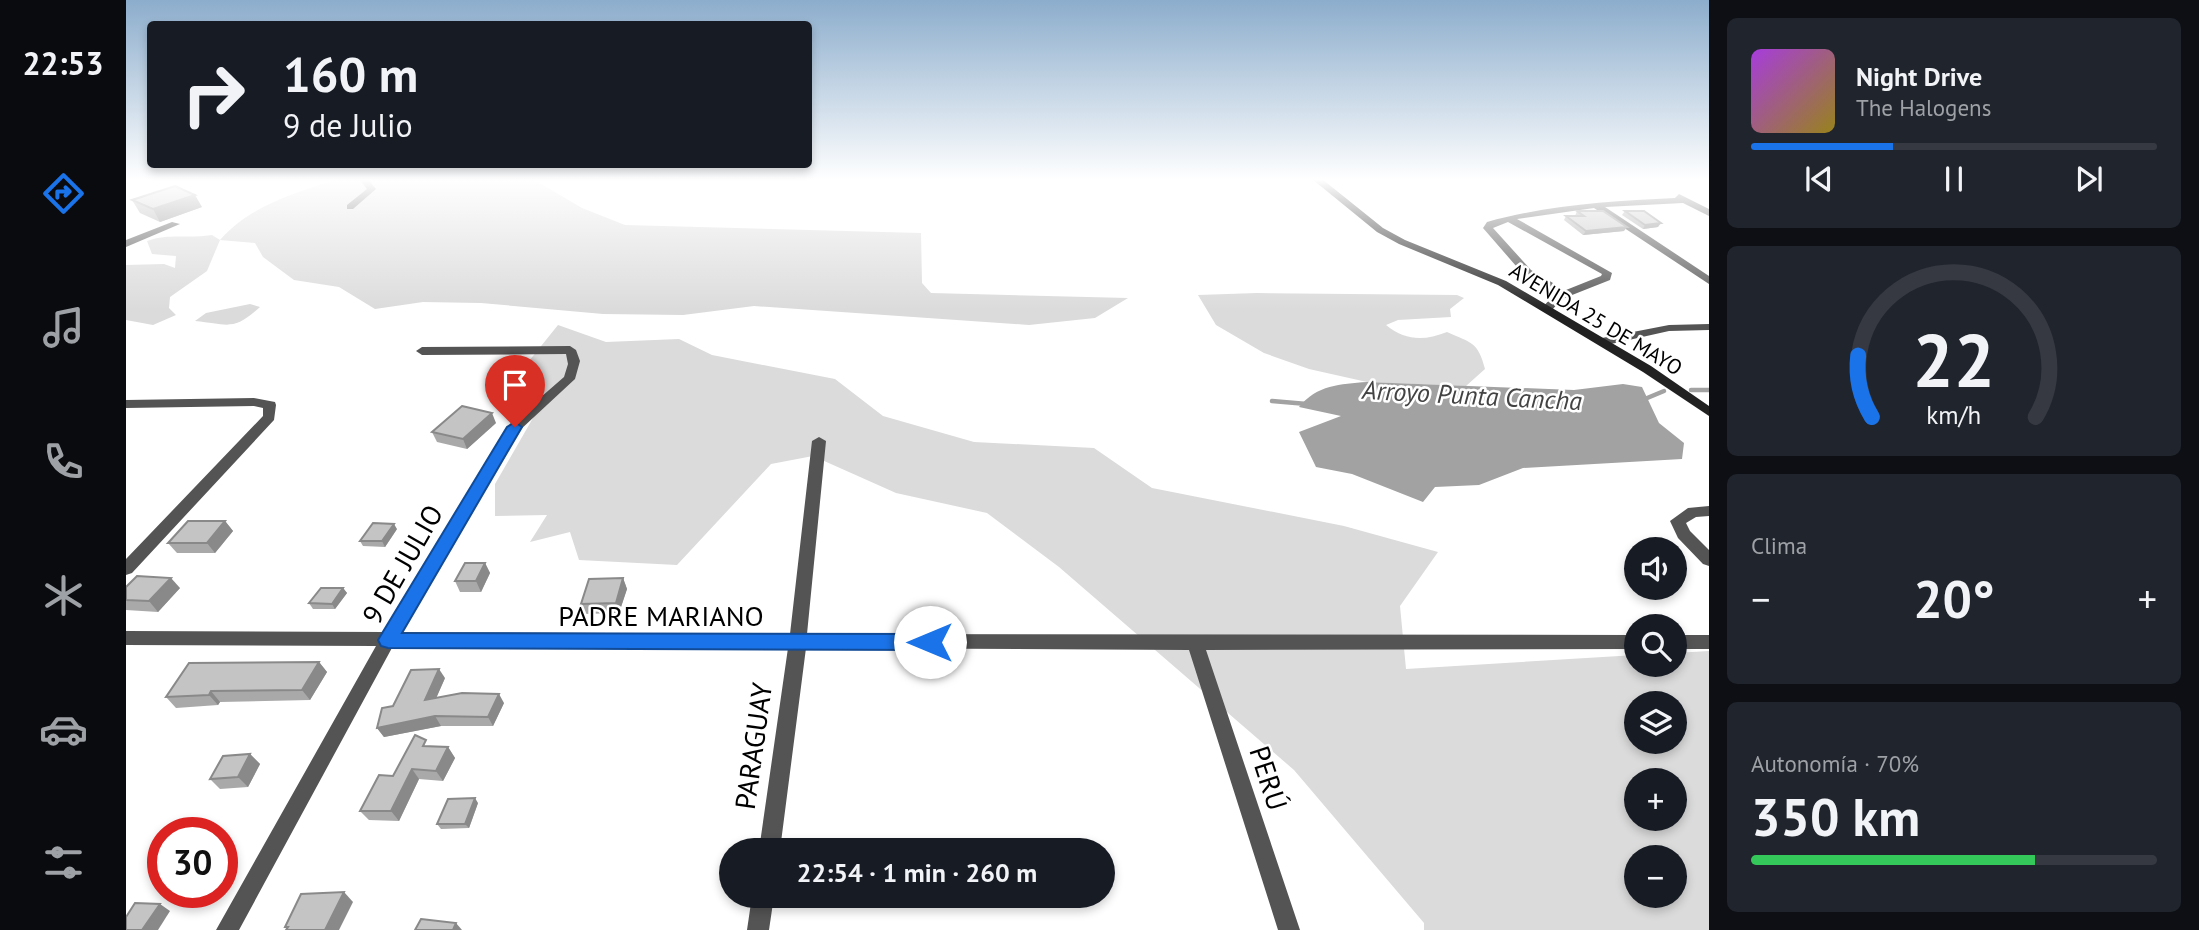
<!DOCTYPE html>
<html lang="es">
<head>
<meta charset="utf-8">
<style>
	:root { --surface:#171b24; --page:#20242c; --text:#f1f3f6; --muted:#9ea1a6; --line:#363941; --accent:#1a73e8 }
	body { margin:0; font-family:"PT Sans",sans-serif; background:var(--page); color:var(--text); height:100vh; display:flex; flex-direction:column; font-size:26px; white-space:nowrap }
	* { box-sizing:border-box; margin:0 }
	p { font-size:23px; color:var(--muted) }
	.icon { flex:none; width:38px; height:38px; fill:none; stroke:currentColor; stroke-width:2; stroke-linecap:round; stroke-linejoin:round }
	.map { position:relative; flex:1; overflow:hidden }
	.sheet { display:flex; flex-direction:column; gap:18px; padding:18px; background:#0d0f14; width:490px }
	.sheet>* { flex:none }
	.hud { position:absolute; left:21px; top:21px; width:665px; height:147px; border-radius:7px; box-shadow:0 4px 10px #0003; background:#171b24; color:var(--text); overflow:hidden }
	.buttons { position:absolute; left:1498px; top:537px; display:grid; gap:14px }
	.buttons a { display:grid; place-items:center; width:63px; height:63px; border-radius:50%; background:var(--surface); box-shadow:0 4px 10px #0003; font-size:35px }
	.speed { position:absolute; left:21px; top:817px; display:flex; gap:14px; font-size:35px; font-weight:700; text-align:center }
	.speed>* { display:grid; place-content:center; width:91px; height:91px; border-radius:50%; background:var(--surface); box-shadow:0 4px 10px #0003; line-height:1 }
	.speed .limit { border:10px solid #d22; background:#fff; color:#111 }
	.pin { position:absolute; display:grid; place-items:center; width:60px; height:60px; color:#fff; margin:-72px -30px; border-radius:50% 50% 50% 0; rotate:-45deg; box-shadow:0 0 7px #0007 }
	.pin .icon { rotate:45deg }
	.me { position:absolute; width:77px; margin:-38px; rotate:270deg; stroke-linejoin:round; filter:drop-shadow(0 0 5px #0008) }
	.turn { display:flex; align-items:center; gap:24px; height:147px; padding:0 21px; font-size:32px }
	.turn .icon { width:91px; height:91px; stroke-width:2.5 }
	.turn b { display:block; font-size:49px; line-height:60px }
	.big { font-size:52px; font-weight:700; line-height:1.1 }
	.sheet .card { flex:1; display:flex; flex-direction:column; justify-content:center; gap:10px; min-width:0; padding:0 24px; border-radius:10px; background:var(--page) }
	.sheet .dial { align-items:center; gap:0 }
	.dial svg { height:182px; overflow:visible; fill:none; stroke:var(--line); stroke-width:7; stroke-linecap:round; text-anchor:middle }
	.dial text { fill:var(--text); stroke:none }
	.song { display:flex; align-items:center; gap:21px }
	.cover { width:84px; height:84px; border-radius:10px; background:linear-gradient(135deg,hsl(280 70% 55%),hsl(50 70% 35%)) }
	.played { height:7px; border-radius:4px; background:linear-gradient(90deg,var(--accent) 35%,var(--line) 35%) }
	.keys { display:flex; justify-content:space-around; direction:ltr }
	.heat { display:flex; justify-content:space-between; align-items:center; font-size:38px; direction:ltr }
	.charge { height:10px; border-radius:5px; background:linear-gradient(90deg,#34c759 70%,var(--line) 0) }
	.trip { position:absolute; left:593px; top:838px; width:396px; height:70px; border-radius:35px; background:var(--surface); box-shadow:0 4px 10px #0003; font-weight:700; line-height:70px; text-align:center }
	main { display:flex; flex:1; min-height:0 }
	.menu { display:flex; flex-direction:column; width:126px; justify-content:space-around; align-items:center; background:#090b0e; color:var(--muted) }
	.menu .icon { width:49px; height:49px }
	.menu .selected { color:var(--accent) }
	.menu b { font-size:32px; color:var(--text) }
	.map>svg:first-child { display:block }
	.green { fill:#dbdbdb; fill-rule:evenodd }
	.water { fill:#a2a2a2 }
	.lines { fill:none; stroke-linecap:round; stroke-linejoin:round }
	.stream { stroke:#a2a2a2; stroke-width:4.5 }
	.street { fill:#545454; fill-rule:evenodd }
	.secondary { fill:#212121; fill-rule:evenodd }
	.wall { fill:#a9a9a9 }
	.shaded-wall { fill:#898989 }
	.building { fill:#c4c4c4; stroke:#898989; stroke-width:2 }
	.route { fill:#1a73e8; stroke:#114b97; stroke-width:2 }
	.labels { text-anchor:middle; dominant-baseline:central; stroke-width:5; stroke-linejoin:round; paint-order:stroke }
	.far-street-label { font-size:21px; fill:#000; stroke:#fff }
	.water-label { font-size:26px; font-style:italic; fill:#434343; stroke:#fff }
	.near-street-label { font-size:28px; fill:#000; stroke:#fff }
</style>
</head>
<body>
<main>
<nav class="menu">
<b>22:53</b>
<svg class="icon selected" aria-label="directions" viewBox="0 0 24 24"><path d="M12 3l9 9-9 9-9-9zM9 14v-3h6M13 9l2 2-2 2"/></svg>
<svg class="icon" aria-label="music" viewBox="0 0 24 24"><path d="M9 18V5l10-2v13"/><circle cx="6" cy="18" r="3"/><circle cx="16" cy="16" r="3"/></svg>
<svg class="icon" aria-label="phone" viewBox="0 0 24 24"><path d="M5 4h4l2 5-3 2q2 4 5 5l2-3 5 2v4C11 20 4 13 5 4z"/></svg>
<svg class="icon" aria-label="climate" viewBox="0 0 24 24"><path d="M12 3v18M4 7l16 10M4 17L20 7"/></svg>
<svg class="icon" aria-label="car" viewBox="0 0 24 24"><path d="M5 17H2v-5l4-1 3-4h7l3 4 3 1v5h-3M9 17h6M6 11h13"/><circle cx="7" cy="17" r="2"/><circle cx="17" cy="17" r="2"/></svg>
<svg class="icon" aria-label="filters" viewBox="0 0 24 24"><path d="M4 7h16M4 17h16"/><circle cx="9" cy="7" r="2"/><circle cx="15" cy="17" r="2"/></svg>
</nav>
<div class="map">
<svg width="1583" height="930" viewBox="0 0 1583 930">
	<rect width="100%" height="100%" fill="#fff"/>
	<g class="green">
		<path d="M212 179H407L456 208 499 225 795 233 796 283 805 293 1002 298 969 318 903 325 628 306 557 315 477 314 355 303 297 302 249 309 213 287 168 280 137 257 129 243 94 240 81 271 44 297 43 308 50 315 27 325 0 320V265L38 264 49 268 50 256 26 254 21 241C43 233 62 239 86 235L94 240C125 205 169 193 212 179Z"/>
		<path d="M1131 293 1331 295 1338 298 1324 309 1325 317 1272 320 1260 325C1280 341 1298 341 1321 332 1346 343 1352 342 1359 369L1340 386 1241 382 1183 369 1138 353 1090 325 1072 295Z"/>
		<path d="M124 304 134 307C107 332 102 324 69 321L80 313Z"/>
		<path d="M432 325 480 342 553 339 586 355 709 379 757 416 848 442 968 448 1026 488 1218 526 1312 552 1274 606 1280 669 1510 655V665H1549V653L1583 651V930H1298V923L1168 770 933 567 861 513 770 493 687 456 645 464 551 565 453 560 444 532 404 542 421 515 369 516V484L411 411 399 366ZM1510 704H1549V742H1510ZM1510 780H1549V819H1510ZM1510 858H1549V896H1510Z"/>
	</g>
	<path class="water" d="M1241 382 1448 390 1497 384 1516 387 1533 423 1558 443 1556 459 1397 468 1353 485 1309 487 1297 502 1226 474 1190 467 1173 432 1215 416 1173 407C1191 385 1214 384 1241 382Z"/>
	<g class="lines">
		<g class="stream">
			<polyline points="1565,390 1583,390"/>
			<polyline points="1146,401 1181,404"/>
			<polyline points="1514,401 1538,391"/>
		</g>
		<g class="street">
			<polygon points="233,179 242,179 250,189 227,209 221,209 221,205 241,189"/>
			<path d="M1553 194 1583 209V216L1557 203 1479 207 1583 276V284L1468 208 1391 219 1486 273 1484 280 1436 299 1425 311H1417L1415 309 1426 297 1423 290 1397 274 1357 228 1361 222C1422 205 1485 201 1549 198ZM1382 222 1476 274 1475 276 1435 292 1432 286 1405 270 1367 228Z"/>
			<polygon points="46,222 54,224 0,247 0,240"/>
			<polygon points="1583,324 1583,330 1543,331 1476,346 1470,342 1476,338 1543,325"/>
			<polygon points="444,346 450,350 454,361 449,379 394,430 275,632 664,634 686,441 693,437 700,441 681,634 1510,635 1510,649 1080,650 1174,930 1152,930 1063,650 680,648 654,850 633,850 662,648 267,646 113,930 90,930 250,646 0,645 0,631 258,632 384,424 438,377 442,364 440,354 296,355 290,351 296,347"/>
			<polygon points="128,398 149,402 150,405 148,420 6,573 0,575 0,559 137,416 137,408 128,406 0,408 0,400"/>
			<polygon points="1583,506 1583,516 1570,517 1560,523 1564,531 1583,550 1583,566 1577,564 1552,538 1544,521 1562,508"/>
			<rect x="1549" y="635" width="34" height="14"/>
			<polygon points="626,896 648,896 643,930 621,930"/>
		</g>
		<polygon class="secondary" points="1186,179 1196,179 1257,228 1279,240 1380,281 1525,366 1583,406 1583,416 1517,372 1372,285 1273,244 1251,232"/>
	</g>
	<g class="wall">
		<polygon points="6,200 76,207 34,222 14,213"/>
		<polygon points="1451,211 1498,231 1457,235 1438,220 1440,216 1449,216"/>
		<polygon points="1499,211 1532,227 1517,229 1496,215"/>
		<polygon points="370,423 341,449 311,442 306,432"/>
		<polygon points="99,521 107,531 89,553 51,553 42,543"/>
		<polygon points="271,529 259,547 237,546 234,541"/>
		<polygon points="359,563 364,573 355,592 334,592 329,581"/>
		<polygon points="497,578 501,589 493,613 459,614 455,604"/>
		<polygon points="0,587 54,588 32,612 0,610"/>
		<polygon points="217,588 221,593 209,609 187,609 183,603"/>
		<polygon points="193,662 201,672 184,700 94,702 92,705 50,708 40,697"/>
		<polygon points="319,678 310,698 378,703 367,726 315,726 258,737 251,728 267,706"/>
		<polygon points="304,747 322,747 329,758 317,781 293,779 273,821 243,820 234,811 267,776"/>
		<polygon points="124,754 134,764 122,787 94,789 84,779"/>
		<polygon points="352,803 343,828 315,829 311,824"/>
	</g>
	<g class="shaded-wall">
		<polygon points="69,195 76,207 34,222 27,209"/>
		<polygon points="1535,223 1532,227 1517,229 1519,225"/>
		<polygon points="1501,227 1498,231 1457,235 1460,231"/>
		<polygon points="366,413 370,423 341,449 337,439"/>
		<polygon points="99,521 107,531 89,553 81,543"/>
		<polygon points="268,524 271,529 259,547 256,541"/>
		<polygon points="359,563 364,573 355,592 350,581"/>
		<polygon points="45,578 54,588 32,612 23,601"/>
		<polygon points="497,578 501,589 493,613 490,603"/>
		<polygon points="217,588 221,593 209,609 206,604"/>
		<polygon points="193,662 201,672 184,700 176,690"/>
		<polygon points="313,669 319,678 305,710 299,700"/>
		<polygon points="85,691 94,702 92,705 83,695"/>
		<polygon points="373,694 378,703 367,726 362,717"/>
		<polygon points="309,716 315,726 258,737 251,728"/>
		<polygon points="322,747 329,758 317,781 310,771"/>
		<polygon points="124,754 134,764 122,787 112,777"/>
		<polygon points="286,769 293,779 273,821 265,811"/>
		<polygon points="349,798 352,803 343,828 339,824"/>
		<polygon points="218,892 227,902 213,930 199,930"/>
		<polygon points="34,904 44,911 32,930 16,930"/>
		<polygon points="330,923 336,930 327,930"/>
	</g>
	<g class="building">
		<polygon points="49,186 69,195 27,209 6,200"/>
		<polygon points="1451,211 1477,211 1501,227 1460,231 1440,216 1458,216"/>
		<polygon points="1499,211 1518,211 1535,223 1519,225"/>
		<polygon points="336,406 366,413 337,439 306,432"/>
		<polygon points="62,521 99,521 81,543 42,543"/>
		<polygon points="247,523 268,524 256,541 234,541"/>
		<polygon points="339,563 359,563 350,581 329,581"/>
		<polygon points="11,576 45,578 23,601 0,600 0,587"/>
		<polygon points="497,578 490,603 455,604 463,579"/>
		<polygon points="195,588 217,588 206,604 183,603"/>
		<polygon points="193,662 176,690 85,691 83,695 40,697 63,663"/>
		<polygon points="313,669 299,700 336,693 373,694 362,717 309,716 251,728 256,708 267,706 285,670"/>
		<polygon points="289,735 300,740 297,746 322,747 310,771 286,769 265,811 234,811 253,775 267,776"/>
		<polygon points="124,754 112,777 84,779 97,756"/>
		<polygon points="349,798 339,824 311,824 322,799"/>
		<polygon points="218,892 199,930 160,930 162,927 159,927 175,894"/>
		<polygon points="9,903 34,904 16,930 0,930 0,917"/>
		<polygon points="295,919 330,923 327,930 289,930"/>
	</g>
	<linearGradient id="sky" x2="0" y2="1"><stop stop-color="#8cadcc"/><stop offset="0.58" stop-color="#fff"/><stop offset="1" stop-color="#fff" stop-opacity="0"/></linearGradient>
	<rect width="1583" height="310" fill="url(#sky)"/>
	<polygon class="route" points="389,422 396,427 276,633 804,634 811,636 814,642 811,647 804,650 262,648 255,646 252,640 255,635 381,427"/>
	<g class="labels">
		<g class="far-street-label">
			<text transform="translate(1470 319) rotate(31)">AVENIDA 25 DE MAYO</text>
		</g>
		<g class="water-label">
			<text transform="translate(1346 395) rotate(3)">Arroyo Punta Cancha</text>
		</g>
		<g class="near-street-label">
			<text transform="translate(276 564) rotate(-60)">9 DE JULIO</text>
			<text x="535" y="615">PADRE MARIANO</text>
			<text transform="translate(627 746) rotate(-82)">PARAGUAY</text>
			<text transform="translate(1143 778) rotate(72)">PERÚ</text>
		</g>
	</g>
</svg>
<div class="buttons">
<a><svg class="icon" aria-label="sound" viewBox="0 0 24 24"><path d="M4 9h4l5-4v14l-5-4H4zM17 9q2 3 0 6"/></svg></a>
<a><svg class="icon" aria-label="search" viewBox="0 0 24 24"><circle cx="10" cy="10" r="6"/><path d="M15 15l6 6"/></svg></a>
<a><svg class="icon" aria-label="layers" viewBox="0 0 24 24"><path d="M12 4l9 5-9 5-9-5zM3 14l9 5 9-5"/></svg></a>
<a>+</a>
<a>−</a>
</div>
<div class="speed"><div class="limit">30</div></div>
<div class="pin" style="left:389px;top:427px;background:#d93025"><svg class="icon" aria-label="arrive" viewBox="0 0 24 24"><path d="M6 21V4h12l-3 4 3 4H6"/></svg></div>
<svg class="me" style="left:804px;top:642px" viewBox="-20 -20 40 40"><circle r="19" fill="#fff"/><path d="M0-13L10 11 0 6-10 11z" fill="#1a73e8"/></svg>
<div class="trip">22:54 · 1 min · 260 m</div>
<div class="hud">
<div class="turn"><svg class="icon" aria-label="right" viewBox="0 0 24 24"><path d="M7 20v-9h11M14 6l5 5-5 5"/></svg><div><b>160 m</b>9 de Julio</div></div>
</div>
</div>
<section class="sheet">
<div class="card">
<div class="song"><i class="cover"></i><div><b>Night Drive</b><p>The Halogens</p></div></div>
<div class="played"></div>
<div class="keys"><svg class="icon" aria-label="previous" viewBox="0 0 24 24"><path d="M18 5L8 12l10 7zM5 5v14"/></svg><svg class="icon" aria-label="pause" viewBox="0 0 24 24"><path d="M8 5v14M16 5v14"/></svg><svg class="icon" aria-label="next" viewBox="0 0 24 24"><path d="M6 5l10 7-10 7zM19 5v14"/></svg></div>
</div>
<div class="card dial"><svg viewBox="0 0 100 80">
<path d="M14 69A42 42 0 1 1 86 69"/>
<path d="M14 69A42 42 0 0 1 8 42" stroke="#1a73e8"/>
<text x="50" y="56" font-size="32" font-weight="700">22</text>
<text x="50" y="72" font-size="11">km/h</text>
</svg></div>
<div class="card"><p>Clima</p>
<div class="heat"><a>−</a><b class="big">20°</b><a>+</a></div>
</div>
<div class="card"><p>Autonomía · 70%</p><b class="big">350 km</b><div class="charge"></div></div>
</section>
</main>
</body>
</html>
